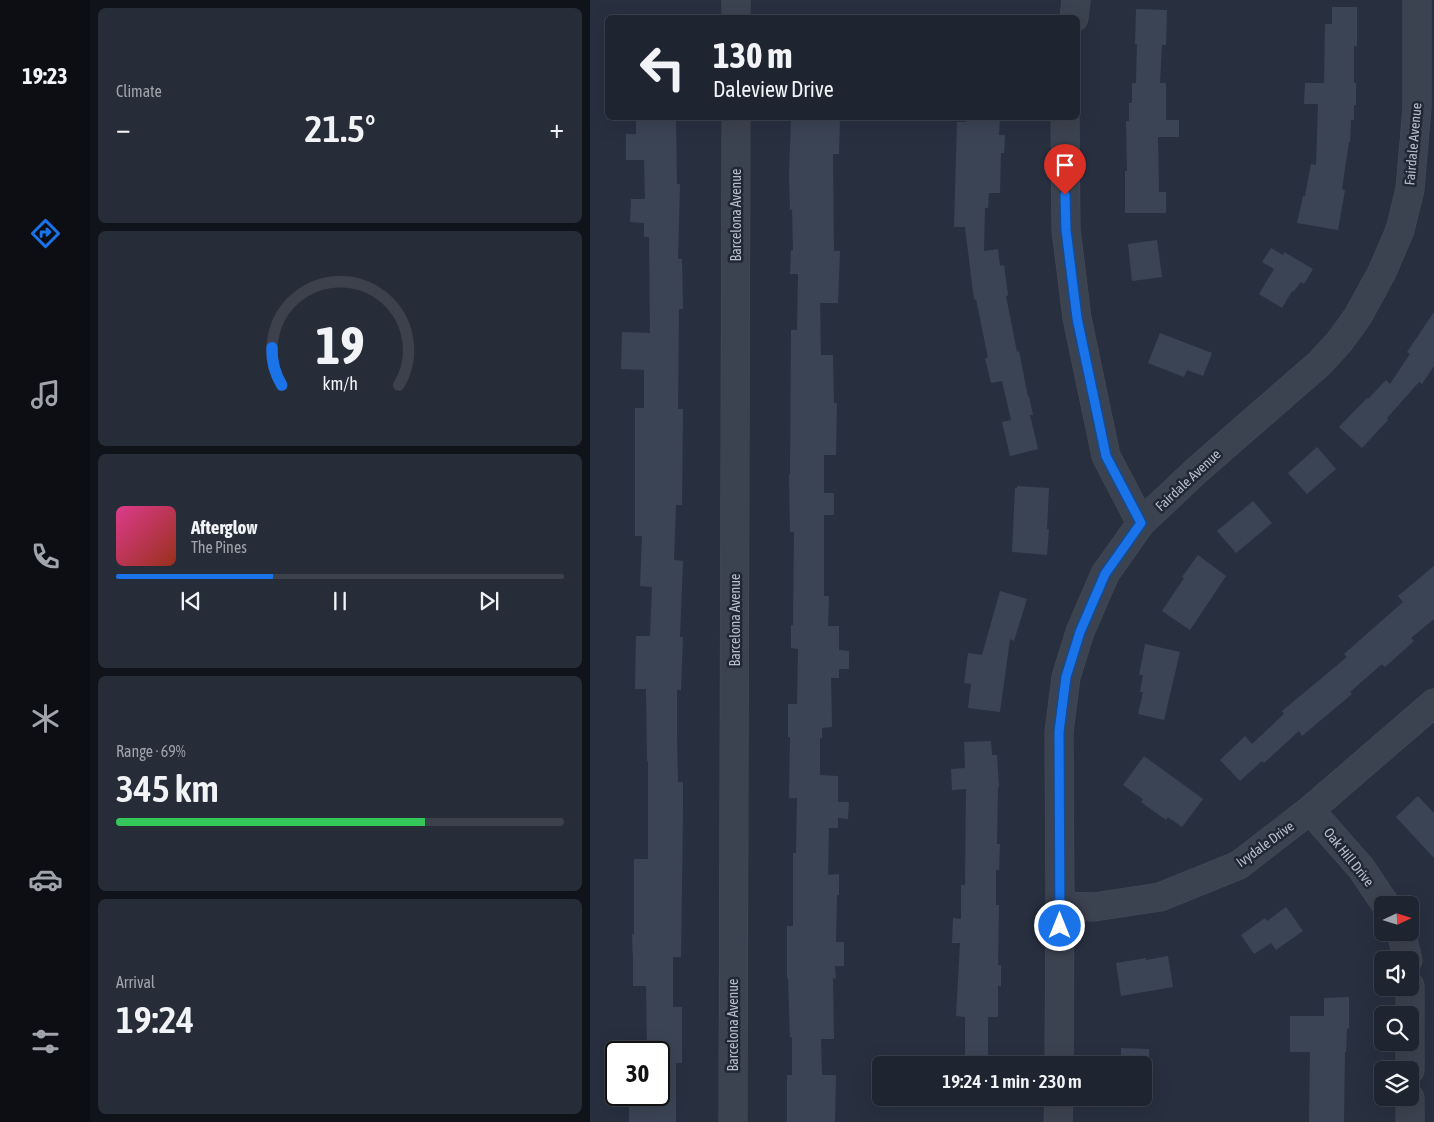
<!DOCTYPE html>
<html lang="en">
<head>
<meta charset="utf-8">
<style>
	:root { --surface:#1e2430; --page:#262c38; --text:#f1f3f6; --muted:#a1a4ab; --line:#3c414c; --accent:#1a73e8 }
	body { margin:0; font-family:"Asap Condensed",sans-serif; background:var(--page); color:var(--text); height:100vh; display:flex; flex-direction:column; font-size:19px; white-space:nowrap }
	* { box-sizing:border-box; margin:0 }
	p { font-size:16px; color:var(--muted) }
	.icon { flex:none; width:28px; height:28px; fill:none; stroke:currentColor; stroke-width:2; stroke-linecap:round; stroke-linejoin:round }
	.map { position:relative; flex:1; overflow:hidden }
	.details { display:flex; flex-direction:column; gap:8px; padding:8px; background:#10141a; width:500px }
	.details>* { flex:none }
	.banner { position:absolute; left:15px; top:15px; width:475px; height:105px; border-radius:8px; box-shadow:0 5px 20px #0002,0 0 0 1px var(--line); background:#1e2430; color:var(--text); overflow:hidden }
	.needle { width:32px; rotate:86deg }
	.buttons { position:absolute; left:784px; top:896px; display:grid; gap:10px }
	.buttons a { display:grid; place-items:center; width:45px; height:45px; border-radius:8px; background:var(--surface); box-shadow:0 5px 20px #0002,0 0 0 1px var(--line); font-size:25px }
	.speed { position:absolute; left:15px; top:1041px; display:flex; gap:10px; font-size:25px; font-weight:700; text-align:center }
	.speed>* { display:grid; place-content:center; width:65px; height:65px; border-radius:50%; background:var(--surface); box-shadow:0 5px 20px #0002,0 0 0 1px var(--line); line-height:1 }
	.speed .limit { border:2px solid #111; border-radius:8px; background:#fff; color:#111 }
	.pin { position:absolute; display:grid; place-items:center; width:42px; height:42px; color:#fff; margin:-51px -21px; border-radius:50% 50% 50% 0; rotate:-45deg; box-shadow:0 0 5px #0007 }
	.pin .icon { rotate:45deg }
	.me { position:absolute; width:55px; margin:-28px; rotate:0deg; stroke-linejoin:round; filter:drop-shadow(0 0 4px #0008) }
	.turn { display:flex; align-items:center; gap:18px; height:105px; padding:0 25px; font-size:22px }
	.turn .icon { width:65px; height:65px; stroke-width:2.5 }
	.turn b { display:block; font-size:35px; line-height:42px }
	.big { font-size:38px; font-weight:600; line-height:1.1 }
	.details .tile { flex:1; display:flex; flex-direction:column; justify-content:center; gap:8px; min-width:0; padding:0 18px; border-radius:8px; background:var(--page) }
	.details .dial { align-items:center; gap:0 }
	.dial svg { height:130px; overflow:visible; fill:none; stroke:var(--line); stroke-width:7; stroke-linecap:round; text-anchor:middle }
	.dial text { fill:var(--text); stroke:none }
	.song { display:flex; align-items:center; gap:15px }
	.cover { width:60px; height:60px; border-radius:8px; background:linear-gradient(135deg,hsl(330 70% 55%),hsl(10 70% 35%)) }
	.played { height:5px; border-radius:2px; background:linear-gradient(90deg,var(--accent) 35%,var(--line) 35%) }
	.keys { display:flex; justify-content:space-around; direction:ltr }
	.heat { display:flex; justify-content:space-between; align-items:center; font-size:28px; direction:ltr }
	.charge { height:8px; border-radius:4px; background:linear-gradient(90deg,#34c759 69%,var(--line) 0) }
	.trip { position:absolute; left:282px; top:1056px; width:280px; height:50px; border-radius:8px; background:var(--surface); box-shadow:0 5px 20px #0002,0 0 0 1px var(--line); font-weight:600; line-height:50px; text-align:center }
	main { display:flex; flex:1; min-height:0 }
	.tab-bar { display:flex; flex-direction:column; width:90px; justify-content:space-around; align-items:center; background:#0c0e13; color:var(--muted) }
	.tab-bar .icon { width:35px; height:35px }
	.tab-bar .current { color:var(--accent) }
	.tab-bar b { font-size:22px; color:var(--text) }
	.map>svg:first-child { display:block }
	.building { fill:#3b4455 }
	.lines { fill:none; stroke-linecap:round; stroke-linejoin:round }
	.minor-casing { stroke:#464c59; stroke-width:29 }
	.minor { stroke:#3c4350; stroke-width:28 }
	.route-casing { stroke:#114b97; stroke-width:12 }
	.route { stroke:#1a73e8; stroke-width:9 }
	.labels { text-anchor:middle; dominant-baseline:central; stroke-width:5; stroke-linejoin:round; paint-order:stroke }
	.street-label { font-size:14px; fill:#b9beca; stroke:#212835 }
</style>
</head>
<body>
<main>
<nav class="tab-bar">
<b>19:23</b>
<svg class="icon current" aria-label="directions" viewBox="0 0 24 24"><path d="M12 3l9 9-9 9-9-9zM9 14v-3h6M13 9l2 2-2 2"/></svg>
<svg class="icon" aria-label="music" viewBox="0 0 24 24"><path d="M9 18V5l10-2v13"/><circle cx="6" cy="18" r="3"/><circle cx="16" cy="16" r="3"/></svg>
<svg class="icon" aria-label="phone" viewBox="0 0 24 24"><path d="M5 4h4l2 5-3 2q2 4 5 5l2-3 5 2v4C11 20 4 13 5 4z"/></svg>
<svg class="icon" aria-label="climate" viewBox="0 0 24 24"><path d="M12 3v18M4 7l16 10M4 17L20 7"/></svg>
<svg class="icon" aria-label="car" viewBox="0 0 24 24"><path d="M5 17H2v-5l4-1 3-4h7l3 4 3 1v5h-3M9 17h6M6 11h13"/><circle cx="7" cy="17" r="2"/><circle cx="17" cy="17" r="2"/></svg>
<svg class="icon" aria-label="filters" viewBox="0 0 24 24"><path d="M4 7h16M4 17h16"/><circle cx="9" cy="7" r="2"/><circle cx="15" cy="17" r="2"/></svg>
</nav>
<section class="details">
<div class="tile"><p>Climate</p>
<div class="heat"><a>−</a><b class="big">21.5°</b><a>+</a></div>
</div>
<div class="tile dial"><svg viewBox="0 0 100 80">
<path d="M14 69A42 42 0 1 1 86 69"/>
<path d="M14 69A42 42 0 0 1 8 46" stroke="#1a73e8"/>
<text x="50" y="56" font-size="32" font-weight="700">19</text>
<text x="50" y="72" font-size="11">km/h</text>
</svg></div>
<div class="tile">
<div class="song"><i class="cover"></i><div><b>Afterglow</b><p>The Pines</p></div></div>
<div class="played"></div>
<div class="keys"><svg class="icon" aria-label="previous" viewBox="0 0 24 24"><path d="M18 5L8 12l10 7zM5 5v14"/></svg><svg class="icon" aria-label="pause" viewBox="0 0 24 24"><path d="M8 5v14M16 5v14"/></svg><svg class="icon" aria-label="next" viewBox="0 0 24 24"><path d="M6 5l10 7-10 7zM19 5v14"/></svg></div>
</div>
<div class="tile"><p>Range · 69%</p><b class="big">345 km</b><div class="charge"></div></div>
<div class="tile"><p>Arrival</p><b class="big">19:24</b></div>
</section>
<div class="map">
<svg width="844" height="1122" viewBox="0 0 844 1122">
	<rect width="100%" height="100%" fill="#283040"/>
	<g class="building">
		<polygon points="742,7 767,7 767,46 764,46 764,83 766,83 766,105 764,105 764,120 761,120 760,142 759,142 752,189 755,190 748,230 707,223 713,196 715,196 721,164 726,165 728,104 714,104 715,83 734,83 735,24 742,24"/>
		<polygon points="546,9 577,10 576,45 572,45 570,83 576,83 576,120 589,120 589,137 568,137 569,192 576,192 576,213 535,213 535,171 537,171 536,121 539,121 539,103 542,103 542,83 546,83 547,44 545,44"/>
		<polygon points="46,118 86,118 87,184 90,184 88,259 92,259 93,309 89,309 88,409 93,409 92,505 86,505 84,560 93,561 90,637 93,637 91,690 87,690 87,736 88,782 93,782 93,810 91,957 83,957 83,1007 92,1007 92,1063 86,1063 86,1122 39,1122 39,1095 69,1095 69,1052 57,1052 56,986 43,986 43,961 42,934 44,934 44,859 58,859 58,761 57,761 56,689 45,689 46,636 60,636 62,587 50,586 52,536 45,536 45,408 54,408 54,370 31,369 32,332 60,333 59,237 54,237 54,223 40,222 41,199 55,199 54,160 36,160 36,134 46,134"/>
		<polygon points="201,118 250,118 249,154 243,154 244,251 250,251 248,303 230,303 231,355 243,355 244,403 247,403 246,455 234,455 234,493 244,493 244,515 234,515 234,596 239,596 238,626 249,626 249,650 259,651 259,669 249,669 249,678 241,678 242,727 232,728 232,738 230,738 230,775 248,776 248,802 259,802 258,819 248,818 248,828 239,828 238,875 249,874 249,895 247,895 246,942 254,942 254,966 245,966 246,979 243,978 244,1039 231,1039 232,1075 246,1075 245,1122 197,1122 197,1075 202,1075 202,1037 200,1037 198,978 197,978 197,926 203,926 203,853 206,853 207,798 199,798 200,737 198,737 198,704 207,704 208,649 201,648 201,625 203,625 204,532 200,532 199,474 200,474 201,330 207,330 208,274 200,274 201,250 203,250 202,209 200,210 199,175"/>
		<polygon points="377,118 410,118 409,135 415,135 414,153 411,153 410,193 399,193 398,208 395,208 394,251 408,249 410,266 414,265 418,295 416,296 427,352 429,351 438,397 439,396 443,415 440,415 448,449 420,456 412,422 421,420 412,381 401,383 395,358 398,358 386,299 384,300 375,227 364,227 367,122 376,122"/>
		<polygon points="567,240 572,277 542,281 538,244"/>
		<polygon points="681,248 693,255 694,252 723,269 714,284 711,282 703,292 702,291 692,308 669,294 684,269 672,262"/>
		<polygon points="844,312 844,366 832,384 829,382 797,418 798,420 772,448 749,427 777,398 778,399 796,380 800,384 820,354 817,352"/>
		<polygon points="570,333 622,353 613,376 597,370 594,377 558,363"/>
		<polygon points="727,447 746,469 717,494 698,473"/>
		<polygon points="427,486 459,488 457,529 459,529 457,555 422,552 425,488 427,488"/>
		<polygon points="663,501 682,523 646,553 627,531"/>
		<polygon points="608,555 636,576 600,630 572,611 594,578 592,577"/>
		<polygon points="844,566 844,619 821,638 824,641 795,667 792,664 760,692 762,694 712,736 709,731 674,763 672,761 650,781 630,760 655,736 662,744 694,714 692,711 757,657 754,654 813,602 808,596"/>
		<polygon points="410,591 437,599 424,641 420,639 410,712 378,708 381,684 374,683 378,653 392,655"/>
		<polygon points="555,644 590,652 574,720 548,714 553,692 550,692 553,675 549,675"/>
		<polygon points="401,741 402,755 407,755 409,787 408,787 407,844 410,844 409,870 406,870 406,905 409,905 408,965 411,965 411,986 408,986 408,1017 398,1017 398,1065 375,1065 375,1017 366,1016 370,943 362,943 363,918 371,919 371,885 375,885 376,789 362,790 361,769 375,768 374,742"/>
		<polygon points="554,756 613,799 592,827 578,817 576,820 551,802 553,799 533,785"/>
		<polygon points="828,796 844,813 844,858 806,817"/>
		<polygon points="696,907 713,931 686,950 681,943 664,954 651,935 675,918 677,921"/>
		<polygon points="578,956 583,987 531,996 526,963 556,958 556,960"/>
		<polygon points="759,997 759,1028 757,1029 756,1052 755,1052 754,1122 719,1122 720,1052 700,1052 700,1016 734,1016 734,998"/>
		<polygon points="531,1048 559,1049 559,1065 531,1065"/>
	</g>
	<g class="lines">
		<defs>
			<g id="minor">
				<polyline points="146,18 146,0"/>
				<polyline points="484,18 486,0"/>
				<polyline points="475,118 476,230 487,318 516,456 551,523"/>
				<polyline points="720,810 771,868 796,905"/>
				<polyline points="470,906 504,907 570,897 649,865 720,810 844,703"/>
				<polyline points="811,932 818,960"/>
				<polyline points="469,1065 470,906 469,732 476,677 490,632 515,574 551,523 606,471 730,363 750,341 768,316 792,272 810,230 820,189 827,108 827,0"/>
				<polyline points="820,1070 820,986"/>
				<polyline points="143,1122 146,118"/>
				<polyline points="468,1122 469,1098"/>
				<polyline points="820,1122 820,1098"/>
			</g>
		</defs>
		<use href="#minor" class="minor-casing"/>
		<use href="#minor" class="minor"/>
	</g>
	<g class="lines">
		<defs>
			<polyline id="route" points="470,926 469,732 476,677 490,632 515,574 551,523 516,456 487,318 476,230 475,195"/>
		</defs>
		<use href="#route" class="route-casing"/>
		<use href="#route" class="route"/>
	</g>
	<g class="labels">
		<g class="street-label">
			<text transform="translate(823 144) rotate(-85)">Fairdale Avenue</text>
			<text transform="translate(146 215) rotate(-90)">Barcelona Avenue</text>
			<text transform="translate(598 480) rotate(-43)">Fairdale Avenue</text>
			<text transform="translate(145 620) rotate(-90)">Barcelona Avenue</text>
			<text transform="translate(675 844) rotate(-36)">Ivydale Drive</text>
			<text transform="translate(759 857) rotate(51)">Oak Hill Drive</text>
			<text transform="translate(143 1025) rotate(-90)">Barcelona Avenue</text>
		</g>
	</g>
</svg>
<div class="buttons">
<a><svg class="needle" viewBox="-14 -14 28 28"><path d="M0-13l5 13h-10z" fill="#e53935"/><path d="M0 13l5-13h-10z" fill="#a1a4ab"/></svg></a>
<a><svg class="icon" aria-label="sound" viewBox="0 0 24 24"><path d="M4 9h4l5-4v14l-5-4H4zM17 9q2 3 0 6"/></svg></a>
<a><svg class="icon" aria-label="search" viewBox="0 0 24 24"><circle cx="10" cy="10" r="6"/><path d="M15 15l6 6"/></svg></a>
<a><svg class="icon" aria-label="layers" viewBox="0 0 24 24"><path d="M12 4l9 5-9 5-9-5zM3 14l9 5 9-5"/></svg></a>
</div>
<div class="speed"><div class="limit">30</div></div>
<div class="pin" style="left:475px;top:195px;background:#d93025"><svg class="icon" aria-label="arrive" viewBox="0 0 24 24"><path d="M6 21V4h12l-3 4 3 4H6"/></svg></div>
<svg class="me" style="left:470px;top:926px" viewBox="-20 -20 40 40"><circle r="17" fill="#1a73e8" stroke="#fff" stroke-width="3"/><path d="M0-11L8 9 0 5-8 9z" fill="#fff"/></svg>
<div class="trip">19:24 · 1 min · 230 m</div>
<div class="banner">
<div class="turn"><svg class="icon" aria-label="left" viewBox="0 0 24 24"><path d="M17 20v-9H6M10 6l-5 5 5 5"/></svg><div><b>130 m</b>Daleview Drive</div></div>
</div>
</div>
</main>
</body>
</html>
